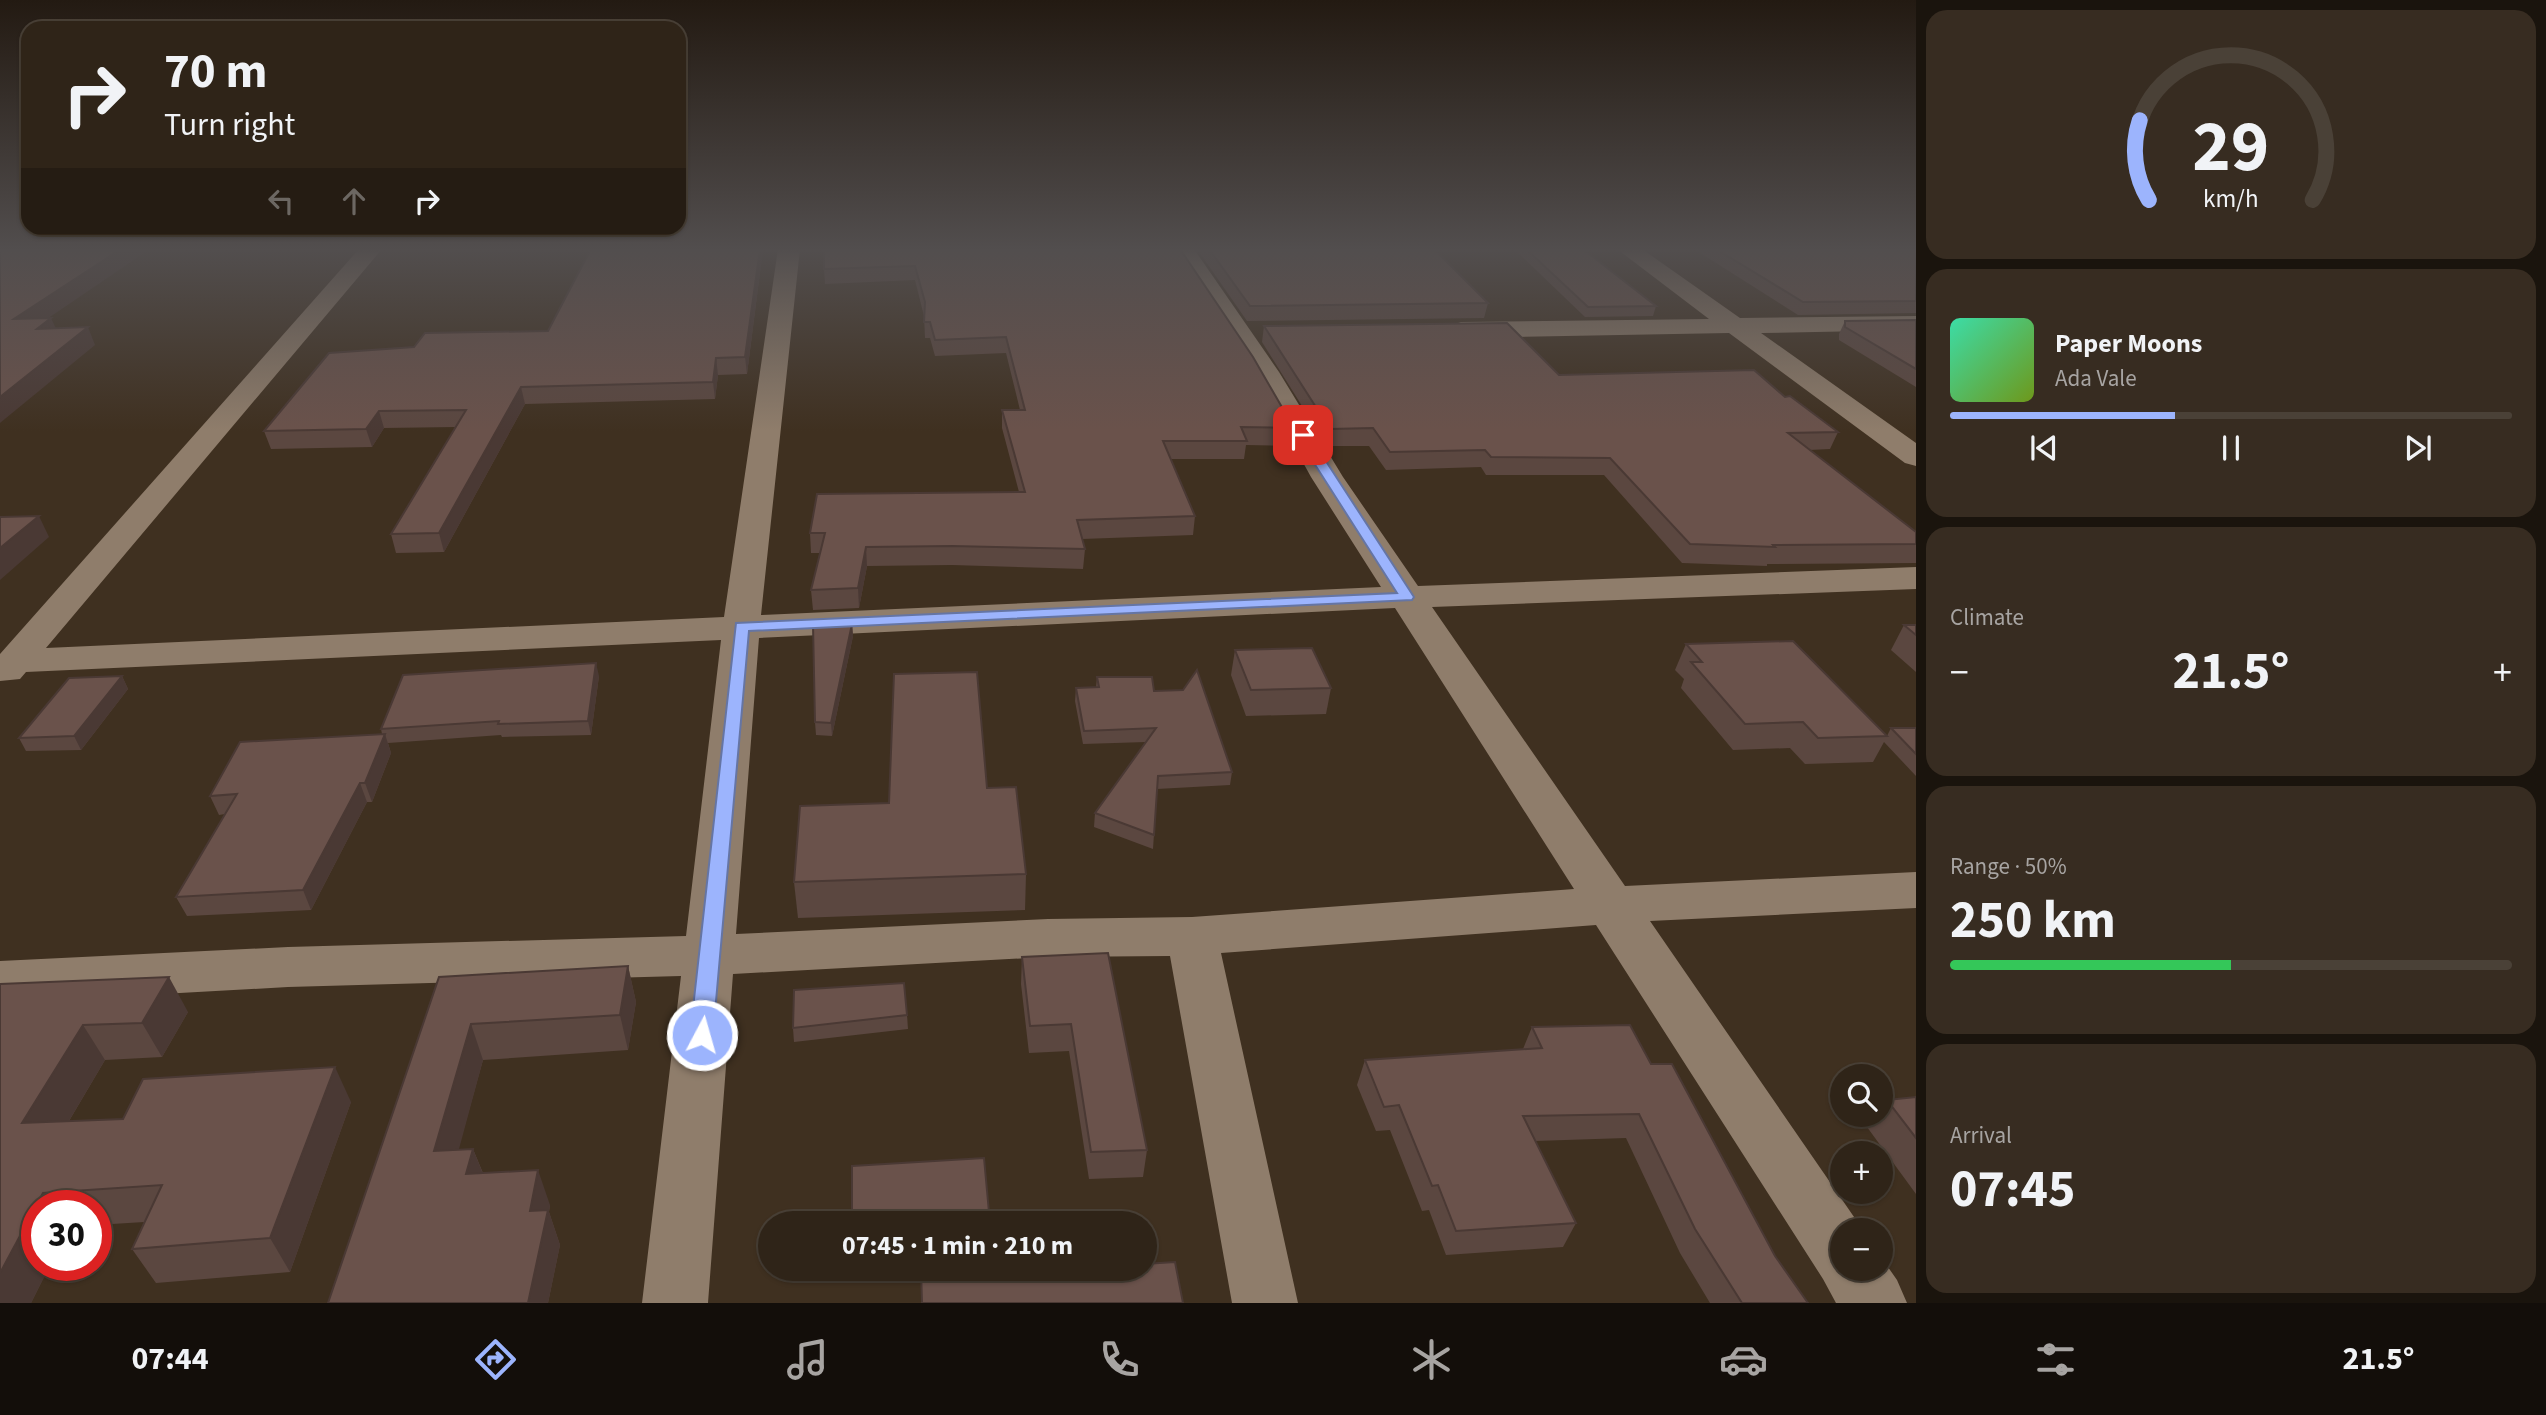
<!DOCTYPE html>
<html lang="en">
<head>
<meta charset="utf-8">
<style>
	:root { --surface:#2f2418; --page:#372c21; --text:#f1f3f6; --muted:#a7a4a2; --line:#4a4137; --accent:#9cb4fd }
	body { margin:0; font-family:"Source Sans 3",sans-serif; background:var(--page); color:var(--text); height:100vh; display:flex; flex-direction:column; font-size:26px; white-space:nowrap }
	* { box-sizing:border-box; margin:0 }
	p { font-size:23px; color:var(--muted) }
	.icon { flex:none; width:38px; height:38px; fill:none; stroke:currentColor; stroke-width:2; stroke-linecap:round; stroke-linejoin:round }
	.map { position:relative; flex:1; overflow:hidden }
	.details { display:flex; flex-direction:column; gap:10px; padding:10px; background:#1a140d; width:630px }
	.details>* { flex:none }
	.guide { position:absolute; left:21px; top:21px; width:665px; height:214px; border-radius:21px; box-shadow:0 2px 5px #0004,0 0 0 2px var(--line); background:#2f2418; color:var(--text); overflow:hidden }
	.tools { position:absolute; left:1830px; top:1064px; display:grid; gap:14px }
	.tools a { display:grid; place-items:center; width:63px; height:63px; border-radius:50%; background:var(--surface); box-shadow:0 2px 5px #0004,0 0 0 2px var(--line); font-size:35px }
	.speed { position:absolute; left:21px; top:1190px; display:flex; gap:14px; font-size:35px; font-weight:700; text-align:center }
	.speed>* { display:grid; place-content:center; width:91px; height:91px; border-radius:50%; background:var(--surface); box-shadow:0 2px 5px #0004,0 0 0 2px var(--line); line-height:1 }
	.speed .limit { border:10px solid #d22; background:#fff; color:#111 }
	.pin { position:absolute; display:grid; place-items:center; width:60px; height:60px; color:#fff; margin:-30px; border-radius:14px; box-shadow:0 4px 10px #0006 }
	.me { position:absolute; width:77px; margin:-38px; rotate:6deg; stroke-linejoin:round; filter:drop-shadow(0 0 5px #0008) }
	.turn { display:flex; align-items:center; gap:24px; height:147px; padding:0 28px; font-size:32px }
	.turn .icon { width:91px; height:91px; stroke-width:2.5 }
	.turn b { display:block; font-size:49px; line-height:60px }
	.lanes { display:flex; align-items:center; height:66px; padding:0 28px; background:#0003; justify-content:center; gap:35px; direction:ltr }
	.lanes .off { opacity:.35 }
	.big { font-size:52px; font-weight:700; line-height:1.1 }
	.details .widget { flex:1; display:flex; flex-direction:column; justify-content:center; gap:10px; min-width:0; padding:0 24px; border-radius:21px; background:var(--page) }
	.details .dial { align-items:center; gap:0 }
	.dial svg { height:182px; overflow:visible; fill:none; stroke:var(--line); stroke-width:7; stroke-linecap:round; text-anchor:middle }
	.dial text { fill:var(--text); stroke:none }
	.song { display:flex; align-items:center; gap:21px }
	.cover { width:84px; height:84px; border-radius:10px; background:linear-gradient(135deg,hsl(160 70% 55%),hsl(80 70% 35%)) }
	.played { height:7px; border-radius:4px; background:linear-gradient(90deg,var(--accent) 40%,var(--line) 40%) }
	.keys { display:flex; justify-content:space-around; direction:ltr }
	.heat { display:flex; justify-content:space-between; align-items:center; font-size:38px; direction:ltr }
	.charge { height:10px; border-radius:5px; background:linear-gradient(90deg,#34c759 50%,var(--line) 0) }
	.trip { position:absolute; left:758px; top:1211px; width:399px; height:70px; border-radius:35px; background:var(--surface); box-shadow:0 2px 5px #0004,0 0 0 2px var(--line); font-weight:700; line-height:70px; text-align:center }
	.dock { display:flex; height:112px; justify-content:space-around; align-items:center; background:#130e0a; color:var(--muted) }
	.dock .icon { width:49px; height:49px }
	.dock .on { color:var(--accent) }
	.dock b { font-size:32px; color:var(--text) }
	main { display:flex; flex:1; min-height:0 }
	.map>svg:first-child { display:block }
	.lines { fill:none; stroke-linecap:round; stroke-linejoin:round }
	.street { fill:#8f7d6b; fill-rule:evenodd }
	.wall { fill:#5b4740 }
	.shaded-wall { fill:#4a3934 }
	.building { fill:#6a524b; stroke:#4a3934; stroke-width:2 }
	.route { fill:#9cb4fd; stroke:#6575a4; stroke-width:2 }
</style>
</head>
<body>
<main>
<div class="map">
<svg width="1916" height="1303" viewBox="0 0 1916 1303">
	<rect width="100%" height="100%" fill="#3f3020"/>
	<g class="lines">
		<g class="street">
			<path d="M359 249H382L46 648 724 617 778 249H800L761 615 1381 587 1311 477 1253 372 1172 249H1194L1279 372 1343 477 1418 586 1916 567V589L1432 607 1625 886 1916 872V908L1650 921 1863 1230H1843V1269H1881V1257L1897 1280 1907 1303H1836L1823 1279 1596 925 1221 953 1298 1303H1232L1170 956 1048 957 733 974 708 1303H642L681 976 288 987 0 1003V961L288 947 686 936 721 640 26 672 20 679 0 681V654ZM1395 608 1574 889 1192 917 1048 919 736 934 759 638Z"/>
			<polygon points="1617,249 1642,249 1740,318 1916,316 1916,330 1761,333 1916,443 1916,466 1905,463 1729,333 1461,338 1452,335 1448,330 1452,325 1461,322 1709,319"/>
		</g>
	</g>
	<g class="wall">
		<polygon points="591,249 763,249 747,374 718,375 715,399 525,404 444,552 396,553 391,534 456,427 384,428 372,447 271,449 264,431 414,347 548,331"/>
		<polygon points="1180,249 1294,428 1291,446 1246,445 1244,459 1171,459 1195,516 1193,535 1082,539 1085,549 1083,569 952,565 867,566 859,608 813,610 811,590 820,553 811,553 810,533 1019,492 1002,428 1002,410 1020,410 1006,353 935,356 930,338 925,338 924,316 915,280 825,284 824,269"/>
		<polygon points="1197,249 1434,249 1488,303 1484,318 1247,321"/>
		<polygon points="1514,249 1583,249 1656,306 1653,316 1585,317"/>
		<polygon points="1694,249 1916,249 1916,313 1798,315"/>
		<polygon points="1916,320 1916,387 1839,340 1839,334 1845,321"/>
		<polygon points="1264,326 1559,375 1785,397 1838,432 1830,449 1809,450 1916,532 1916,563 1767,564 1767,566 1682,563 1604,475 1486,475 1481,467 1386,470 1369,446 1327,446 1262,342"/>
		<polygon points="852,624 853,636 832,736 816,735 815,722"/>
		<polygon points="1904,625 1916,625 1916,672 1891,650"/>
		<polygon points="1686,644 1887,736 1891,728 1916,728 1916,776 1884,742 1873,762 1805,764 1790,748 1733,750 1681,688 1684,679 1675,670"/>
		<polygon points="1235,650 1331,688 1326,714 1246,716 1231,675"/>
		<polygon points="122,676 128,689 81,750 26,751 19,738"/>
		<polygon points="599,676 591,735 502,737 501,735 388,743 391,753 372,802 367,802 311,910 187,916 176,897 225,814 219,815 210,796 382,734 381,729"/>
		<polygon points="1097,677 1154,691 1232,772 1230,785 1157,789 1153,849 1094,827 1095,813 1146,742 1083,744 1075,701 1076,688 1096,687"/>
		<polygon points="987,788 1026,874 1025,910 798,918 794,882 889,803"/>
		<polygon points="1108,953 1147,1150 1143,1177 1089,1179 1069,1051 1029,1053 1021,984 1022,957"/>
		<polygon points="628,966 636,1002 628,1050 483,1060 458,1150 473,1149 483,1173 550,1205 549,1212 560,1245 548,1303 328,1303 439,977"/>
		<polygon points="0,984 188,1012 162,1057 105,1060 69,1121 123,1119 351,1102 290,1272 156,1283 132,1249 144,1222 96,1225 96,1206 37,1206 37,1265 50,1265 31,1303 0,1303"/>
		<polygon points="907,1015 908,1029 794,1042 793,1028"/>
		<polygon points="1532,1027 1651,1064 1775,1256 1808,1303 1710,1303 1680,1253 1626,1138 1535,1141 1576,1223 1563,1247 1446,1255 1429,1210 1422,1211 1390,1130 1376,1131 1357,1085 1365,1060 1523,1049"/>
		<polygon points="1916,1097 1916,1194 1867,1127 1876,1115 1881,1115 1881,1107 1887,1100"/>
	</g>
	<g class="shaded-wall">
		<polygon points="121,249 150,249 22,336 14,319"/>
		<polygon points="760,249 763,249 747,374 745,357"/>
		<polygon points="51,318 59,335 37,329"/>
		<polygon points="88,327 95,345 0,423 0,397"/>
		<polygon points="716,358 718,375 715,399 713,382"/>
		<polygon points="521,387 525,404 444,552 439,533"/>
		<polygon points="379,411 384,428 372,447 366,429"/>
		<polygon points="39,516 49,537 0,580 0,548"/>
		<polygon points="866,547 867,566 859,608 858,588"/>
		<polygon points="852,624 853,636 832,736 831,723"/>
		<polygon points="596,663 599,676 591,735 588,721"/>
		<polygon points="122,676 128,689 81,750 74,736"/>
		<polygon points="385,734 391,753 372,802 365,783"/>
		<polygon points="360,783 367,802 311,910 303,890"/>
		<polygon points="628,966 636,1002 628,1050 620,1015"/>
		<polygon points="169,977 188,1012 162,1057 142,1023"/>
		<polygon points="471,1024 483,1060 449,1186 434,1151"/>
		<polygon points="83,1025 105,1060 47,1158 22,1123"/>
		<polygon points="335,1067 351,1102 290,1272 270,1238"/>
		<polygon points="473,1149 487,1184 466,1174"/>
		<polygon points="538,1170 550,1205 549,1212 560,1245 548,1303 528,1303 530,1211"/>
		<polygon points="43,1193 53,1206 37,1206 37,1265 50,1265 31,1303 0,1303 0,1273"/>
	</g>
	<g class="building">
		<polygon points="0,249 121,249 14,319 51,318 37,329 88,327 0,397"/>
		<polygon points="591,249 760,249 745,357 716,358 713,382 521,387 439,533 391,534 466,410 379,411 366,429 264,431 329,353 414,347 425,333 548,331"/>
		<polygon points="824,249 1180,249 1253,357 1294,428 1241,427 1247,441 1163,441 1195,516 1077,520 1085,549 952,546 866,547 858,588 811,590 825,533 810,533 817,494 1025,492 1002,410 1025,410 1006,337 935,340 930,322 924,322 925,302 915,266 824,269"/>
		<polygon points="1209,249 1434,249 1488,303 1250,306"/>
		<polygon points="1526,249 1583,249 1656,306 1588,307"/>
		<polygon points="1716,249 1916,249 1916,301 1803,302"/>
		<polygon points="1916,320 1916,369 1845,327 1845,321"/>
		<polygon points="1507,323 1559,375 1754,370 1785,397 1790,396 1838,432 1788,433 1916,532 1916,544 1773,545 1775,547 1690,544 1610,458 1491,457 1485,450 1390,452 1373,428 1330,429 1264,326"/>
		<polygon points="39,516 0,548 0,517"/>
		<polygon points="852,624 831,723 815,722 813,625"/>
		<polygon points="1904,625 1916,625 1916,635"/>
		<polygon points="1793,641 1887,736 1818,738 1803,722 1745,724 1691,662 1702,662 1686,644"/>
		<polygon points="1312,648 1331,688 1251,690 1235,650"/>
		<polygon points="596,663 588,721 498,724 499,721 381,729 403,675"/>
		<polygon points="1197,670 1232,772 1158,776 1154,835 1095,813 1156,728 1084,731 1076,688 1099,687 1097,677 1152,677 1154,691 1183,690"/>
		<polygon points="977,672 987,788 1016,787 1026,874 794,882 800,806 889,803 894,674"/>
		<polygon points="122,676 74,736 19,738 69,678"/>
		<polygon points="1891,728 1916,728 1916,754"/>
		<polygon points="385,734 365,783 360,783 303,890 176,897 237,794 210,796 240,742"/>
		<polygon points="1108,953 1147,1150 1091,1152 1071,1024 1030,1026 1022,957"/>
		<polygon points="628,966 620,1015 471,1024 434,1151 473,1149 466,1174 538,1170 530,1211 548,1210 528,1303 328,1303 439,977"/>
		<polygon points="169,977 142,1023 83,1025 22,1123 123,1119 143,1079 335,1067 270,1238 132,1249 162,1185 43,1193 0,1273 0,984"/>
		<polygon points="904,983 907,1015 793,1028 794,990"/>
		<polygon points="1630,1025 1651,1064 1672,1064 1775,1256 1808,1303 1742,1303 1695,1229 1639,1114 1523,1116 1576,1223 1456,1231 1438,1185 1432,1186 1399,1105 1384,1107 1365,1060 1542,1048 1532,1027"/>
		<polygon points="1916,1097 1916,1138 1887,1100"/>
		<polygon points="984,1158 990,1223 852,1223 852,1166"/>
		<polygon points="1175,1262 1183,1303 922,1303 921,1269 1144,1269 1144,1264"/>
	</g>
	<linearGradient id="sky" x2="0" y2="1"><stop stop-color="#231a12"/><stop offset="0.58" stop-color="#524e4e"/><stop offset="1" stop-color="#524e4e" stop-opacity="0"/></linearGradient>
	<rect width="1916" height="431" fill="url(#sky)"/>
	<polygon class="route" points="1303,431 1309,435 1414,597 1412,600 749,631 713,1035 710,1042 702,1045 694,1042 690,1035 736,623 1397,593 1296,435"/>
</svg>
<div class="tools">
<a><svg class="icon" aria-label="search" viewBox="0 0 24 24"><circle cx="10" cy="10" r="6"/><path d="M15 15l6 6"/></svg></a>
<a>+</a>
<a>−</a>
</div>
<div class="speed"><div class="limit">30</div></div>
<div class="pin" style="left:1303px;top:435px;background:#d93025"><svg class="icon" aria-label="arrive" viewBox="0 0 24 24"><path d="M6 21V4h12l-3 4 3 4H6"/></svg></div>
<svg class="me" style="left:702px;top:1035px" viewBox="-20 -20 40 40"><circle r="17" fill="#9cb4fd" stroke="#fff" stroke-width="3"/><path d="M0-11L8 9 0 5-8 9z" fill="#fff"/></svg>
<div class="trip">07:45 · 1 min · 210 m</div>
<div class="guide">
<div class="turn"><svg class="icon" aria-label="right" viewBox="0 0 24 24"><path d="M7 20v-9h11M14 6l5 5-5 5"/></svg><div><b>70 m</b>Turn right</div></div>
<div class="lanes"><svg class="icon off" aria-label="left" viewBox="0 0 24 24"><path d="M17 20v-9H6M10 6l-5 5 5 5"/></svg><svg class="icon off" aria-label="ahead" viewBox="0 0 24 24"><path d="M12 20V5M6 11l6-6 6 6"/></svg><svg class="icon" aria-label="right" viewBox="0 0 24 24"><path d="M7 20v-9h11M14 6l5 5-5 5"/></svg></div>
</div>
</div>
<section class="details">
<div class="widget dial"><svg viewBox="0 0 100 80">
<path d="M14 69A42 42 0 1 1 86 69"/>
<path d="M14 69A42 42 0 0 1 10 34" stroke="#9cb4fd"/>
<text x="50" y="56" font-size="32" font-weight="700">29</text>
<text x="50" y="72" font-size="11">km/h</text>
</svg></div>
<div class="widget">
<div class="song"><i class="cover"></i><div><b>Paper Moons</b><p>Ada Vale</p></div></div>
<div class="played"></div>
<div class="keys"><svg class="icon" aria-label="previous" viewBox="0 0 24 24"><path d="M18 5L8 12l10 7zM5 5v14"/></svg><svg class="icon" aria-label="pause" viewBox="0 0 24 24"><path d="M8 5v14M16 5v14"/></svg><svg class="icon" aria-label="next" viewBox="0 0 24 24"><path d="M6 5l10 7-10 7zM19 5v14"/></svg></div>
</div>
<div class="widget"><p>Climate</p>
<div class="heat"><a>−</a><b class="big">21.5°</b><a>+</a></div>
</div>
<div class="widget"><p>Range · 50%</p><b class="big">250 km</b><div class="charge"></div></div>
<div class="widget"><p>Arrival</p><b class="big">07:45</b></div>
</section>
</main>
<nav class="dock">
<b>07:44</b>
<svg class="icon on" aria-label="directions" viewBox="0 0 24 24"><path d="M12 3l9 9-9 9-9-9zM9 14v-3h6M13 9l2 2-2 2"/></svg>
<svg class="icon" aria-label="music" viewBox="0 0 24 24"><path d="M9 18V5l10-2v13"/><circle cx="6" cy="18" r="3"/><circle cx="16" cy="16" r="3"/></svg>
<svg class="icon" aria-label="phone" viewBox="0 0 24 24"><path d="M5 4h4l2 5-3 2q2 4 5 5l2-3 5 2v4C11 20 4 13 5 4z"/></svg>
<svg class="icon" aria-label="climate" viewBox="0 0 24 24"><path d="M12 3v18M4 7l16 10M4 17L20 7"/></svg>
<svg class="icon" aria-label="car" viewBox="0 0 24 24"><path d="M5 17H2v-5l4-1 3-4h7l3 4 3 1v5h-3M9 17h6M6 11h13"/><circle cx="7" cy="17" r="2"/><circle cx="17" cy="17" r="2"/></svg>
<svg class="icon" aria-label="filters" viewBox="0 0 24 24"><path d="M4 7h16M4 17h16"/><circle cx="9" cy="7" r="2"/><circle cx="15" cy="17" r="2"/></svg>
<b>21.5°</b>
</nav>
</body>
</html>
